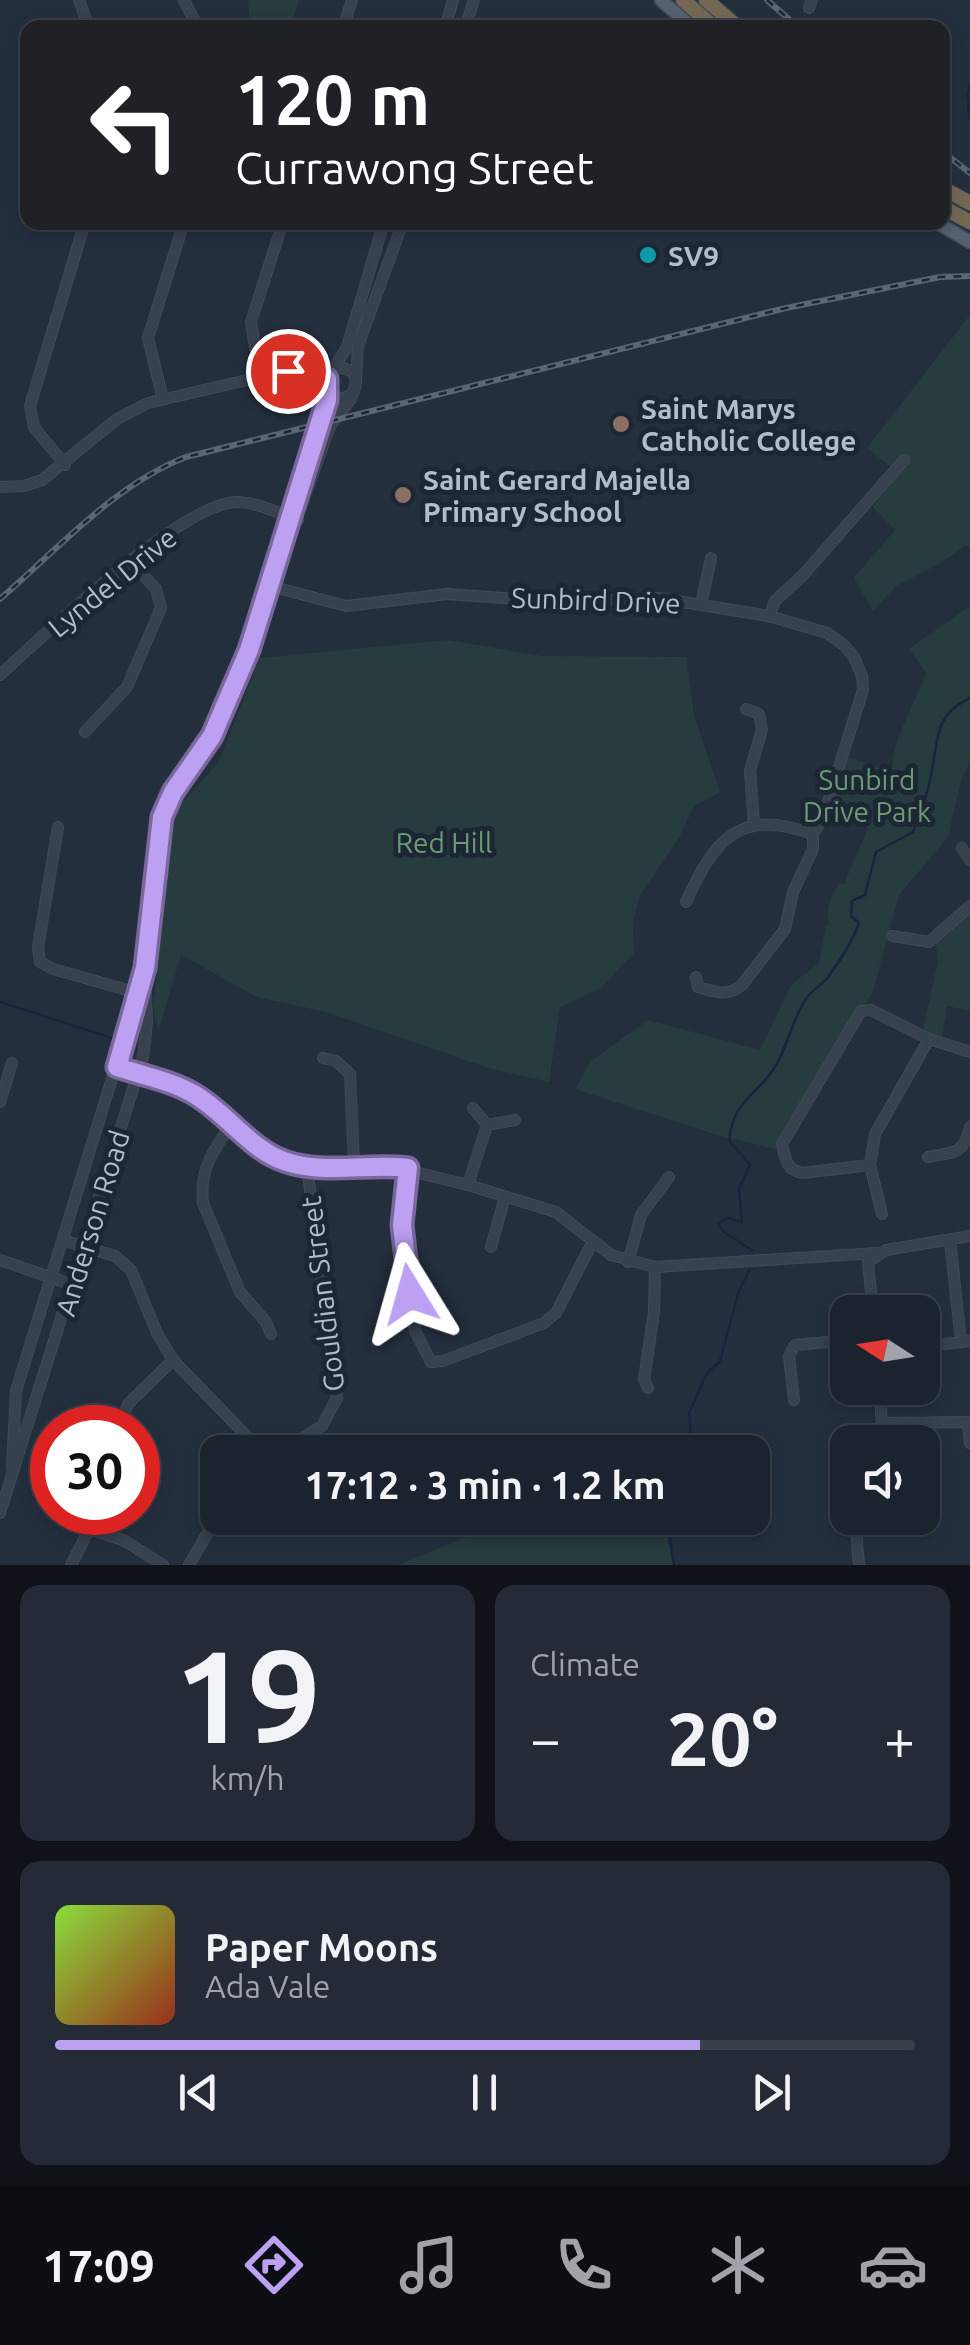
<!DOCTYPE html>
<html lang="en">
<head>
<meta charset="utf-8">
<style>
	:root { --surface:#1b232e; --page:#242b36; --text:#f1f3f6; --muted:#a0a4aa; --line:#39404a; --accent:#bca0f2 }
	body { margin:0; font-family:Ubuntu,sans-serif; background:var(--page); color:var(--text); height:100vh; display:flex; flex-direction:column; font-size:38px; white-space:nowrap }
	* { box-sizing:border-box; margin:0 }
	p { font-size:32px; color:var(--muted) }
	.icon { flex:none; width:55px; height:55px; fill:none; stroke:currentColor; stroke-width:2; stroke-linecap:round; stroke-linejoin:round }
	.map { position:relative; height:1565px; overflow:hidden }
	.details { display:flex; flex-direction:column; gap:20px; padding:20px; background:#0f1319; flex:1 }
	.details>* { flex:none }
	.top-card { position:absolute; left:20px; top:20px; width:930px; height:210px; border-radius:20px; box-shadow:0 5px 15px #0003,0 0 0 2px var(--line); background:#202124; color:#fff; overflow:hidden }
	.needle { width:65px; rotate:282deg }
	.controls { position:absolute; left:830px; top:1295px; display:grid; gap:20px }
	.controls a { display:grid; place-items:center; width:110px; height:110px; border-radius:20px; background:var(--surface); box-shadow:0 5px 15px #0003,0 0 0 2px var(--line); font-size:50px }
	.speed { position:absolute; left:30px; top:1405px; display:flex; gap:20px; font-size:50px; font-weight:700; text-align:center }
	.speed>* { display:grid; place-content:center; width:130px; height:130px; border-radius:50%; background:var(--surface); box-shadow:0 5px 15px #0003,0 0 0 2px var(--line); line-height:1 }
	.speed .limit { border:15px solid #d22; background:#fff; color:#111 }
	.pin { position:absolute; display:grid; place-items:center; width:85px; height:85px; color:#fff; margin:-42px; border:5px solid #fff; border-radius:50%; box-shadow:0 2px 10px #0007 }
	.me { position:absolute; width:110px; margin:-55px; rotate:352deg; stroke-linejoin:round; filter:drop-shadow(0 0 8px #0008) }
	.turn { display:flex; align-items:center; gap:35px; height:210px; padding:0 50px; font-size:45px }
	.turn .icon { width:130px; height:130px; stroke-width:2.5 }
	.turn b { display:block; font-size:70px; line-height:85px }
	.big { font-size:75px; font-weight:700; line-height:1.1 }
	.details .widget { flex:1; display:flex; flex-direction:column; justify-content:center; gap:15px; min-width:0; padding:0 35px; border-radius:20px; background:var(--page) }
	.details .dial { align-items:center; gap:0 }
	.dial b { font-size:130px; line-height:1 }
	.song { display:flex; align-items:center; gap:30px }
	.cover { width:120px; height:120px; border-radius:15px; background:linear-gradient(135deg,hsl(90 70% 55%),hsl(10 70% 35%)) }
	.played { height:10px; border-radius:5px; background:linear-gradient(90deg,var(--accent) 75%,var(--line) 75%) }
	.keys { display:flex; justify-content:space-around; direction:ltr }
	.heat { display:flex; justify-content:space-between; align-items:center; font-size:55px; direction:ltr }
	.details .tiles { flex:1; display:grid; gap:20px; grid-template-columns:1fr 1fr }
	.widget:last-child { grid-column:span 2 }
	.trip { position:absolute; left:200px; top:1435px; width:570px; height:100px; border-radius:20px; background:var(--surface); box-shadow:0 5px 15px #0003,0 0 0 2px var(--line); font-weight:700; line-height:100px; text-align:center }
	.menu { display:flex; height:160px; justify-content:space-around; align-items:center; background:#0b0e12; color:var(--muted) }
	.menu .icon { width:70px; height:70px }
	.menu .current { color:var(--accent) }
	.menu b { font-size:45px; color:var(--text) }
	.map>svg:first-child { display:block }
	.green { fill:#263c3f }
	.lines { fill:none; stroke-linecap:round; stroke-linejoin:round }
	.stream { stroke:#17263c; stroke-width:2.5 }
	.minor-casing { stroke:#414a57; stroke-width:12 }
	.major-casing { stroke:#414a57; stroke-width:15 }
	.highway-casing { stroke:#434c59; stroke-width:16 }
	.minor { stroke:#38414e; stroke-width:10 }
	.major { stroke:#56606e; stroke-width:12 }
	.highway { stroke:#746855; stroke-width:14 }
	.rail-casing { stroke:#5a6575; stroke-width:6 }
	.rail { stroke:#1d2633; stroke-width:2.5; stroke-dasharray:8; stroke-linecap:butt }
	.route-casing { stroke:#7a689d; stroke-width:25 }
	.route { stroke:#bca0f2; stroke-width:18 }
	.culture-dot { fill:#0f9aa8; stroke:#1d2633; stroke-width:4 }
	.education-dot { fill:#8d6e63; stroke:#1d2633; stroke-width:4 }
	.labels { text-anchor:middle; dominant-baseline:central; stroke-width:10; stroke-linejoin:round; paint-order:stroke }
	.poi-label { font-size:28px; font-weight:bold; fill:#b4bcc9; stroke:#1d2633; text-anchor:start }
	.street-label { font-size:28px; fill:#b4bcc9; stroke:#1d2633 }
	.park-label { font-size:28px; fill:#6b9a76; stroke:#1d2633 }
</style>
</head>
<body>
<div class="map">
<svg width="970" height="1565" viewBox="0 0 970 1565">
	<rect width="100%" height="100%" fill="#242f3e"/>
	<g class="green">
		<polygon points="248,0 299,0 290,27 250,28"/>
		<polygon points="970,315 970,547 965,546 939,564 896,586 873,611 854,578 895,530 873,507 899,473 867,448"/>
		<path d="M970 606V762L962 777 948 837 899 895 872 994 831 1055 780 1150 717 1135 575 1089 591 1061 648 1020 760 1050 792 984 819 963 826 925 830 924C824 909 831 897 839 884H844L868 828 827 814 848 757 892 772C893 735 915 706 926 672L909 649Z"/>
		<polygon points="448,640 542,656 686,657 694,716 720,792 694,806 679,838 640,895 633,922 634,953 601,988 560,1007 549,1082 489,1068 326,1012 257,997 181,955 158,1032 153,1007 174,822 180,806 218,763 260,658"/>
		<polygon points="970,910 970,1011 947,1006 941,1040 922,1033 938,962 936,944"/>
		<polygon points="513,1518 662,1518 674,1565 398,1565"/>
	</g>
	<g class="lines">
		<g class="stream">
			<polyline points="970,85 967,94 970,119"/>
			<polyline points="0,1002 115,1039"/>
			<path d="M752 1250 725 1233 718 1224 727 1218 742 1222 739 1189 750 1165 729 1140C733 1102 754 1097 773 1070 788 1048 791 1021 806 999 812 990 822 985 828 977 839 962 853 941 859 923L851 916 852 901 865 895 876 852 913 832C921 813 928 792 932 771 938 738 935 714 970 698"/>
			<polyline points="692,1452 689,1413 707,1373 720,1361 739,1291 749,1270"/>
			<polyline points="674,1565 670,1541 677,1518"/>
		</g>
		<defs>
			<g id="minor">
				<polyline points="79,0 89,28"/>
				<polyline points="184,0 198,28"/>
				<polyline points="809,8 812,0"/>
				<polyline points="343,28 352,0"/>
				<polyline points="445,28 453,0"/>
				<polyline points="465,28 474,0"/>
				<polyline points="24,105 28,93"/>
				<circle cx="341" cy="383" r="15"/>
				<polyline points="333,370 347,347 384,222"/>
				<polyline points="260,377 251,322 283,222"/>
				<polyline points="356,382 358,346 403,222"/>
				<polyline points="163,399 148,338 184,222"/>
				<polyline points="65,465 34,427 30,406 85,222"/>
				<polyline points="0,487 24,486 42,480 117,419 148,403 286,371 327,379"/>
				<polyline points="295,524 330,426 351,399 355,387"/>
				<path d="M270 586 346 606 447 594 561 602 658 598 769 616 827 633 844 645 854 657 862 676 863 690 823 818 813 834V849L793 892 785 929 742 985C728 997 715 992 698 987L696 977"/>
				<polyline points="701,605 711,558"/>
				<polyline points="769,616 775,601 803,575 904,460"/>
				<path d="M0 675C43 636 183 501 238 502 257 502 279 514 298 520"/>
				<polyline points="746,709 759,714 762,730 750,771 754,824"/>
				<polyline points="85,732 127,687 161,608 156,589 130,561"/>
				<polyline points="58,827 38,947 40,962 53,969 145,995"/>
				<polyline points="962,848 970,860"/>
				<path d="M686 902C715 838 740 808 813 834"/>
				<polyline points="892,936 929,942 970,906"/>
				<polyline points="323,1058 336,1061 350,1074 354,1165"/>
				<polyline points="117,1067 174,1084 197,1096 253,1144 288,1163 307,1167 386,1165 468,1185 556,1212 611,1255 655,1267 877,1253"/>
				<polyline points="0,1102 12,1063"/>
				<path d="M232 1123C214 1149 199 1170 203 1203L240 1292 266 1322 271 1334"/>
				<polyline points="487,1125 515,1120"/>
				<path d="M928 1157C953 1152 964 1155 970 1127"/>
				<path d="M870 1165 802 1173C785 1169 786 1159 782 1144L861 1011 871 1010 929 1039 970 1052"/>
				<polyline points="409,1168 402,1225 415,1331 431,1362 443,1361 544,1323 556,1313 592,1243"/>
				<polyline points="468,1185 487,1125 473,1108"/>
				<polyline points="882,1214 870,1165 875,1134 929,1039"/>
				<polyline points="63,1240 115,1256 131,1270 157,1333 173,1360 262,1452"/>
				<polyline points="950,1240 961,1342"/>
				<polyline points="491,1247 505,1197"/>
				<polyline points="0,1260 73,1285"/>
				<polyline points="628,1262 641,1215 669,1177"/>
				<polyline points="868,1262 886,1250 970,1236"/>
				<polyline points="868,1262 873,1312"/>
				<polyline points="945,1344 970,1341"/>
				<polyline points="648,1388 644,1379 654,1312 655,1267"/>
				<polyline points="879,1388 882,1423 970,1422"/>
				<polyline points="794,1400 789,1356 795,1345 848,1340"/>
				<polyline points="968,1424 970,1443"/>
				<polyline points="119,1428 128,1404 173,1360"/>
				<polyline points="872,1442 882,1423"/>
				<polyline points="280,1452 322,1426 337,1398 307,1167"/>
				<polyline points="12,1468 16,1391 141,984"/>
				<polyline points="0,1513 143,1057 147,1023 145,968 160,822 173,792 209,742 249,650 326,403 327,388"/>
				<polyline points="855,1518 859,1565"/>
				<polyline points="841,1519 852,1518"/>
				<polyline points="91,1529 125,1541 163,1565"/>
				<polyline points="71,1565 98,1512"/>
				<polyline points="189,1565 218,1515"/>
			</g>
			<g id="major">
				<polyline points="661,0 693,28"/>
				<polyline points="936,222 970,242"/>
			</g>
			<g id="highway">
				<polyline points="683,0 715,28"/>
				<polyline points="706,0 739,28"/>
				<polyline points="942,188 970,203"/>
				<polyline points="942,207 970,222"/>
			</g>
		</defs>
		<use href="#minor" class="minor-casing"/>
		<use href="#major" class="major-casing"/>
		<use href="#highway" class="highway-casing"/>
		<use href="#minor" class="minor"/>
		<use href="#major" class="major"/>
		<use href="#highway" class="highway"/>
		<defs>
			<g id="rail">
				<polyline points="767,0 799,28"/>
				<polyline points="942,151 970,173"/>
				<path d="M0 599C58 549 114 485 186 457L786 308 940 277 970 276"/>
			</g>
		</defs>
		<use href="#rail" class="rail-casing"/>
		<use href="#rail" class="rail"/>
	</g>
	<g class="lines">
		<defs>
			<path id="route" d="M288 371 327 379V400L249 650 212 736 173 792 162 817 145 968 117 1067C144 1076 173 1081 197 1096 228 1115 250 1149 284 1161 322 1175 369 1163 408 1168L402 1225 410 1294"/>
		</defs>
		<use href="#route" class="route-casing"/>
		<use href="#route" class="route"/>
	</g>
	<circle class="culture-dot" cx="648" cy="255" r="10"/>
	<g class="education-dot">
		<circle cx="621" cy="424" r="10"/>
		<circle cx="403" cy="495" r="10"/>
	</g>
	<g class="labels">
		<g class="poi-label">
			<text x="668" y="255">SV9</text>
			<text x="641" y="408">Saint Marys<tspan x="641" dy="32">Catholic College</tspan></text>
			<text x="423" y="479">Saint Gerard Majella<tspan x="423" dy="32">Primary School</tspan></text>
		</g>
		<g class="street-label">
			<text transform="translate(112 582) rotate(-39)">Lyndel Drive</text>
			<text transform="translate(596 600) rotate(2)">Sunbird Drive</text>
			<text transform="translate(92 1223) rotate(-73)">Anderson Road</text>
			<text transform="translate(322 1294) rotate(-97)">Gouldian Street</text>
		</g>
		<g class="park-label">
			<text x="867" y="779">Sunbird<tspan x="867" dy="32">Drive Park</tspan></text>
			<text x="444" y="842">Red Hill</text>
		</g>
	</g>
</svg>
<div class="controls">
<a><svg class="needle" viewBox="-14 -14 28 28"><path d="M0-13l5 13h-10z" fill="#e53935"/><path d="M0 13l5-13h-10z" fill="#a0a4aa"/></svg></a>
<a><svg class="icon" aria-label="sound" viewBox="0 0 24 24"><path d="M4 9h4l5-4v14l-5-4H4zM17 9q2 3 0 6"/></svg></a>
</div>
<div class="speed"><div class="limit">30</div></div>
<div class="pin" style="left:288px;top:371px;background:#d93025"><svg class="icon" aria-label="arrive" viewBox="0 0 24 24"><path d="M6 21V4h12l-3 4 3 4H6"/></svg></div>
<svg class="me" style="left:410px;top:1294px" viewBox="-20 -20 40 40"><path d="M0-17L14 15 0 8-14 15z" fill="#bca0f2" stroke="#fff" stroke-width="4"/></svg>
<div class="trip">17:12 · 3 min · 1.2 km</div>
<div class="top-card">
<div class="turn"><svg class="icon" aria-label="left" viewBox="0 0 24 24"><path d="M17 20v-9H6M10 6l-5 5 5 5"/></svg><div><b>120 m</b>Currawong Street</div></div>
</div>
</div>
<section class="details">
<div class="tiles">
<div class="widget dial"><b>19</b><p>km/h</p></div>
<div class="widget"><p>Climate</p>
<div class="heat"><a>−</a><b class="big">20°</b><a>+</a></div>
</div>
<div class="widget">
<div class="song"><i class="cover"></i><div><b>Paper Moons</b><p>Ada Vale</p></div></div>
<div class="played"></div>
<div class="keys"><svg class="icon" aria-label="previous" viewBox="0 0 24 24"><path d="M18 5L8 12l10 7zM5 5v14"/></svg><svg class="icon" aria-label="pause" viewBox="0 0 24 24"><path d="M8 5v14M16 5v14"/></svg><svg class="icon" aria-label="next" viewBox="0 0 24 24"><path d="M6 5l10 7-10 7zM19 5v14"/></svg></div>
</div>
</div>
</section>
<nav class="menu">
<b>17:09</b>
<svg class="icon current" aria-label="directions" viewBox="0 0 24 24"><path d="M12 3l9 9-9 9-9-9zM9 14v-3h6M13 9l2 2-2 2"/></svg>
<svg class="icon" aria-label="music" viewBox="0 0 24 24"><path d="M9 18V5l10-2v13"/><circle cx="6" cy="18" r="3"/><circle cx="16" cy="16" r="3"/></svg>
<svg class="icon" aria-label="phone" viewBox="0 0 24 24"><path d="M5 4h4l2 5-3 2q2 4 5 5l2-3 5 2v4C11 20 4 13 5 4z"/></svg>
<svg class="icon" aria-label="climate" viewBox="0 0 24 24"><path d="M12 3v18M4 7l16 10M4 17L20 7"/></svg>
<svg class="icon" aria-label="car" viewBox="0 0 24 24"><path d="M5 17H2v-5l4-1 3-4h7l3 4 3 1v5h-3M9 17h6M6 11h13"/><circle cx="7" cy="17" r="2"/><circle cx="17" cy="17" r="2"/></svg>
</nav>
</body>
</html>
